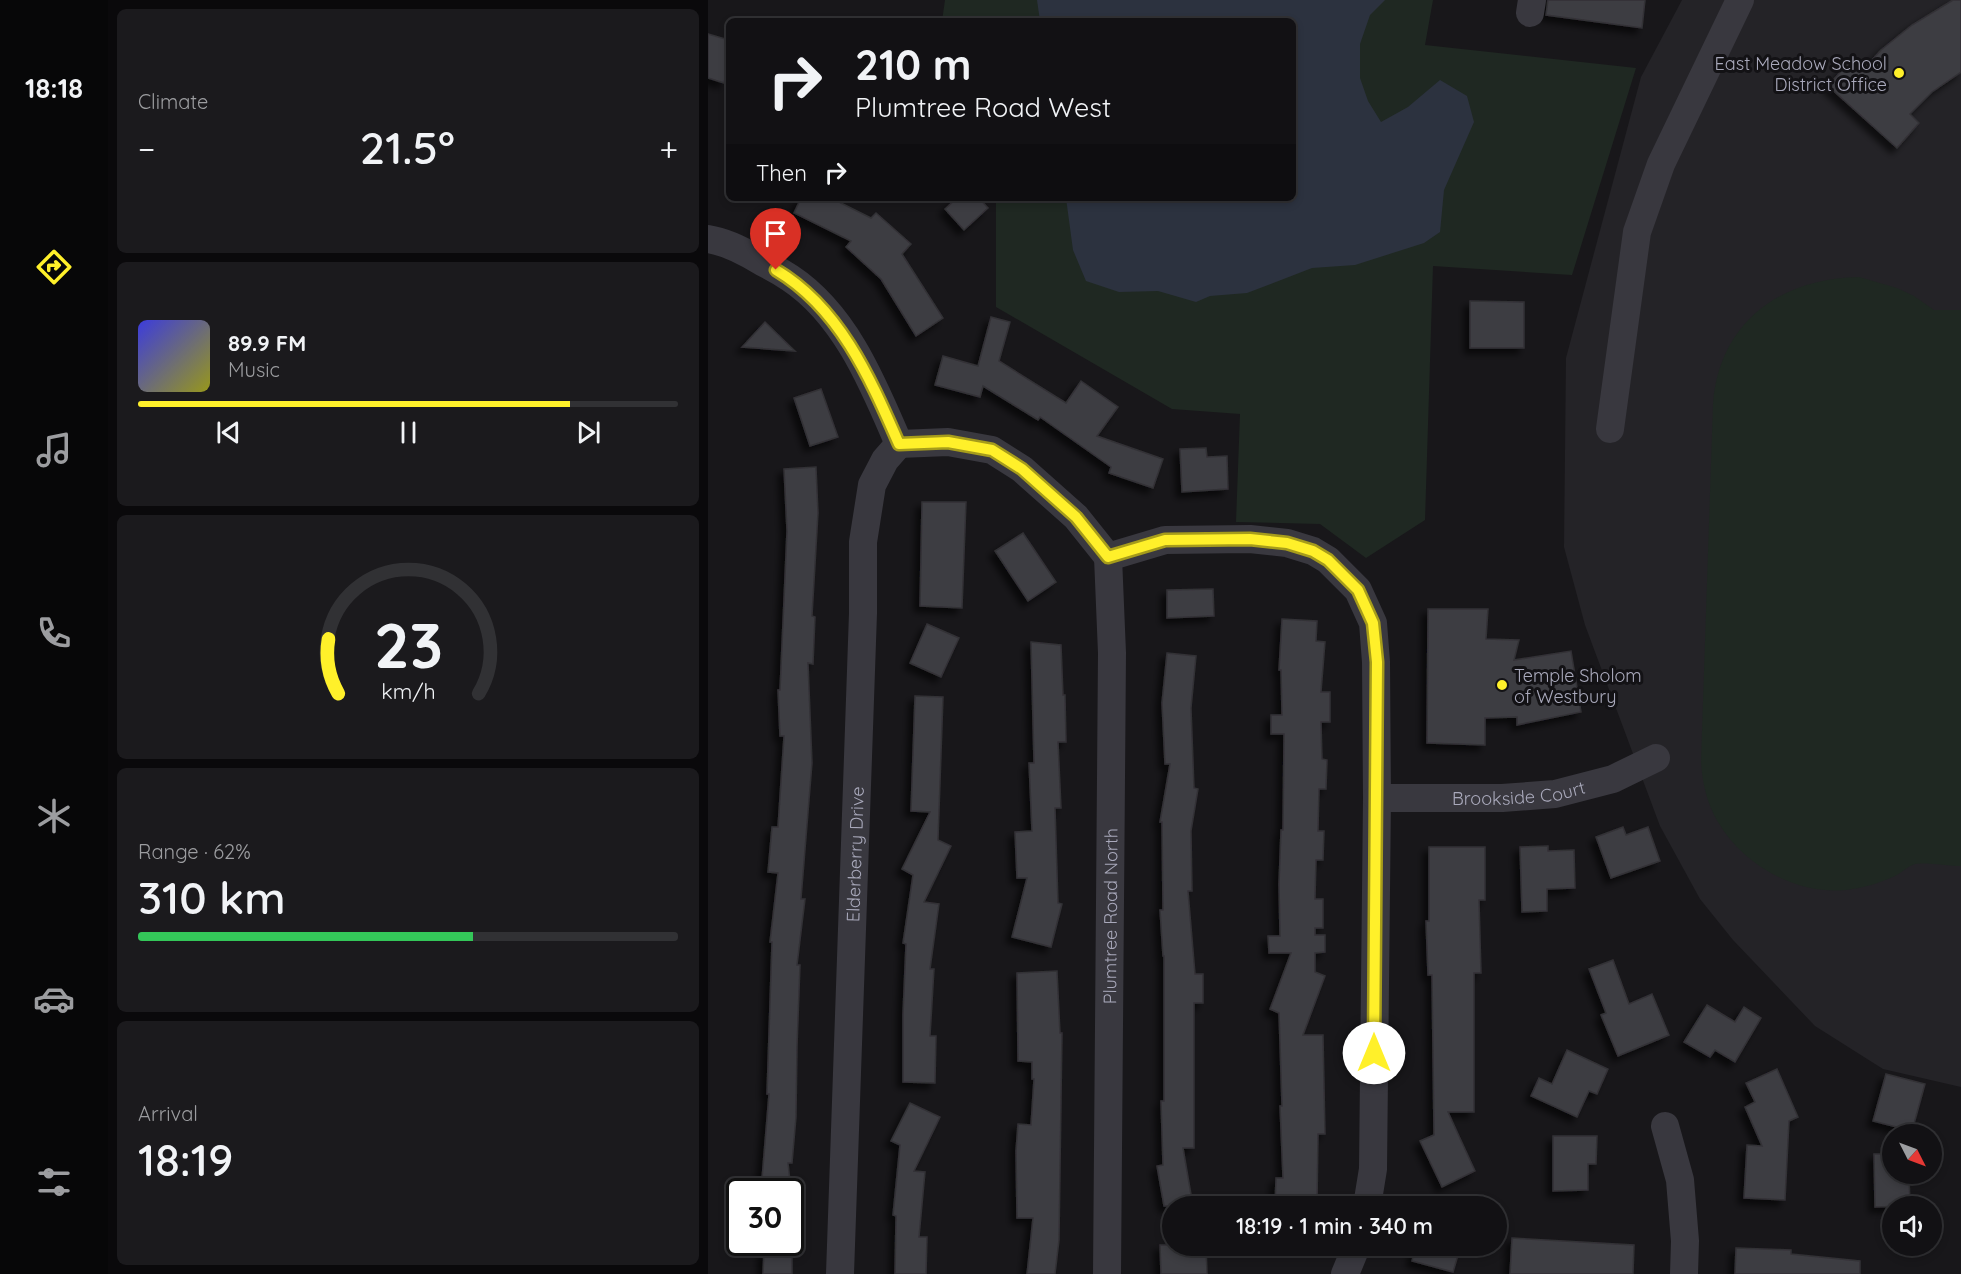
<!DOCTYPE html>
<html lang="en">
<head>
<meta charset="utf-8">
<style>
	:root { --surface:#121114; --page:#1b1a1d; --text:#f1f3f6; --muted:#9c9da0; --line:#313134; --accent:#fff02a }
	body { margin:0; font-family:Quicksand,sans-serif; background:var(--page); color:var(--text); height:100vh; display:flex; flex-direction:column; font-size:22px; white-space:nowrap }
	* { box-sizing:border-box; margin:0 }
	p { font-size:20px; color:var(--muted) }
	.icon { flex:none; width:33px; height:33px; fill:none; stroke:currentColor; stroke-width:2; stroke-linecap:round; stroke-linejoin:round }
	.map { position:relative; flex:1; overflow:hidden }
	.drawer { display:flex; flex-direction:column; gap:9px; padding:9px; background:#0a090b; width:600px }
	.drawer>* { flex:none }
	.banner { position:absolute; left:18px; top:18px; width:570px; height:183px; border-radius:9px; box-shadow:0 3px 9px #0003,0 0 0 2px var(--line); background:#121114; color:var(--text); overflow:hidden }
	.needle { width:39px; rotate:132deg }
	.fabs { position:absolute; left:1174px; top:1124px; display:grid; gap:12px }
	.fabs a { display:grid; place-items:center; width:60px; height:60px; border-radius:50%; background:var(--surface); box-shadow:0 3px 9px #0003,0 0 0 2px var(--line); font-size:30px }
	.speed { position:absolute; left:18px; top:1178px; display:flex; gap:12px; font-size:30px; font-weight:700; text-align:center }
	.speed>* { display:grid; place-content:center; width:78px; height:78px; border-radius:50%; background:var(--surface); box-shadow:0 3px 9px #0003,0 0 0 2px var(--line); line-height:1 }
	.speed .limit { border:3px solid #111; border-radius:9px; background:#fff; color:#111 }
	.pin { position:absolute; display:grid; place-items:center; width:51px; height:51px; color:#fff; margin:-62px -26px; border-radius:50% 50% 50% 0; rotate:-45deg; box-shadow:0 0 6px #0007 }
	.pin .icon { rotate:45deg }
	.me { position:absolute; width:66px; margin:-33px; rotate:0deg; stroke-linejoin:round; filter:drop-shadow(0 0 4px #0008) }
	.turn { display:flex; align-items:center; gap:21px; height:126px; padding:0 30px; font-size:27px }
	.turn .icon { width:78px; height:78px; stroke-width:2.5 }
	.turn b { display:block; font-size:42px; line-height:51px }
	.then { display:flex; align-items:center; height:57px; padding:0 30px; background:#0003; gap:12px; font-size:22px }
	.big { font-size:45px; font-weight:600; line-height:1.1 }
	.drawer .widget { flex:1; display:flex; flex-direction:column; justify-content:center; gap:9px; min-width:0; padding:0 21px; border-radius:9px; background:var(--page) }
	.drawer .dial { align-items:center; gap:0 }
	.dial svg { height:156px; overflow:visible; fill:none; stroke:var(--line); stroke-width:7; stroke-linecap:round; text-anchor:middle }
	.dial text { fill:var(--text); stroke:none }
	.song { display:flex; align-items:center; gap:18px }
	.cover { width:72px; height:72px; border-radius:9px; background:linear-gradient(135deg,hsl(240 70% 55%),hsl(60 70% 35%)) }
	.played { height:6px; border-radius:3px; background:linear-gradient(90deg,var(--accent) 80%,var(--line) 80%) }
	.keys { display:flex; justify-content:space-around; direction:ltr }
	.heat { display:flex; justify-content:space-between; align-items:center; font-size:33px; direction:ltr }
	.charge { height:9px; border-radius:4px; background:linear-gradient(90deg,#34c759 62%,var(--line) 0) }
	.trip { position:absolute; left:454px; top:1196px; width:345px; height:60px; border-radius:30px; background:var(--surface); box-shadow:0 3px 9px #0003,0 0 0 2px var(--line); font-weight:600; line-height:60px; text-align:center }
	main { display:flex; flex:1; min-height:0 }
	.tabs { display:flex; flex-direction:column; width:108px; justify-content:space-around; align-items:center; background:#070708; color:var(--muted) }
	.tabs .icon { width:42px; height:42px }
	.tabs .active { color:var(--accent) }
	.tabs b { font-size:27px; color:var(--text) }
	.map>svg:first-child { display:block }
	.built { fill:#242327 }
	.green { fill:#1f2822 }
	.water { fill:#2c323f }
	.building { fill:#3d3c42; stroke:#333136; stroke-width:1.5; filter:url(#shadow) }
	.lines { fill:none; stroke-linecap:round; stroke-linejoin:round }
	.minor { stroke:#39383f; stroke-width:28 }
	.route-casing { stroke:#a69c1b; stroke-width:15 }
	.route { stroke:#fff02a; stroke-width:10 }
	.poi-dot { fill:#fff02a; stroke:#131215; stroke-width:2 }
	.labels { text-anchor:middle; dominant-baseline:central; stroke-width:6; stroke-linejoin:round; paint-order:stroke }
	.poi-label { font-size:18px; fill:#a9a9bb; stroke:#131215; text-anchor:end }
	.street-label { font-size:18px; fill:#a9a9bb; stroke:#131215 }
</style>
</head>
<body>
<main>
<nav class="tabs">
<b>18:18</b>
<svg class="icon active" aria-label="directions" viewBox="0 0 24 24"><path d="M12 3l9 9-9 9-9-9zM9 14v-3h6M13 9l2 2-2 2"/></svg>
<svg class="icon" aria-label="music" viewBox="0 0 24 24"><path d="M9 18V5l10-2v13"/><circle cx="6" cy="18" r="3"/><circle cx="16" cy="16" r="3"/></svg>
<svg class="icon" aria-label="phone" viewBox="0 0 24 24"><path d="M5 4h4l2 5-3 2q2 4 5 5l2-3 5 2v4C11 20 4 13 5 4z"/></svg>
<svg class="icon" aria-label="climate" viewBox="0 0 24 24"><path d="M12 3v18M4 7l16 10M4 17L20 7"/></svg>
<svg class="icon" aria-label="car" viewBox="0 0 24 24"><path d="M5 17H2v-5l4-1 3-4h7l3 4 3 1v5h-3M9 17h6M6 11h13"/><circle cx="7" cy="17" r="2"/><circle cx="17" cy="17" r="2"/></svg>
<svg class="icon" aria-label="filters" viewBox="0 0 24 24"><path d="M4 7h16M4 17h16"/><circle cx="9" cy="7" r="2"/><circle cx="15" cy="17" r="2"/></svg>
</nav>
<section class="drawer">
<div class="widget"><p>Climate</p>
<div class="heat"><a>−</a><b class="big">21.5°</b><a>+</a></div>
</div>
<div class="widget">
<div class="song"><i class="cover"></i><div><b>89.9 FM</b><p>Music</p></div></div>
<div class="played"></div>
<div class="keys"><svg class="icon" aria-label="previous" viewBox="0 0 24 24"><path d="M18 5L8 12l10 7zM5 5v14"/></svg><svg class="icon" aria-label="pause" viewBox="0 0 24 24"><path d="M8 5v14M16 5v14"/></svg><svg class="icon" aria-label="next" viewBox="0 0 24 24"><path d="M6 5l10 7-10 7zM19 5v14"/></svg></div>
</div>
<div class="widget dial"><svg viewBox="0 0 100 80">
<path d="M14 69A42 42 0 1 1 86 69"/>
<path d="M14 69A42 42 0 0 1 9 41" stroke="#fff02a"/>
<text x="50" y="56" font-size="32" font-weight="700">23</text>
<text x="50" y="72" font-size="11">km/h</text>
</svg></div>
<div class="widget"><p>Range · 62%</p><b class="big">310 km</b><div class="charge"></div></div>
<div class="widget"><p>Arrival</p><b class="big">18:19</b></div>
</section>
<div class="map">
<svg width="1253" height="1274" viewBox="0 0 1253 1274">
	<defs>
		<filter id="shadow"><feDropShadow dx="-5.5" dy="5.5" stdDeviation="3" flood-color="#0009"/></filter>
	</defs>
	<rect width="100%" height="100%" fill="#18171a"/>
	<polygon class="built" points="974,0 1253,0 1253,1087 1175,1069 1107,1026 1025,940 992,899 952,826 877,625 856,547 858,358 933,77"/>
	<g class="green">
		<polygon points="237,0 725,0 717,45 928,68 864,275 725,266 717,520 658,558 612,524 528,522 532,414 464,409 288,307 288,198 585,198 585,21 234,21"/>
		<path d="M1151 277 1189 288 1206 296 1226 310H1253V866C1241 866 1218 862 1207 864 1200 866 1193 873 1187 876 1172 883 1155 888 1138 890 1088 895 1035 865 1010 822 999 804 994 782 993 761L1005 404C1011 323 1072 278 1151 277Z"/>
	</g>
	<polygon class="water" points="329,0 677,0 662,15 652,44 652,78 660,101 673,122 700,107 732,80 759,96 766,122 736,190 732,232 716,243 647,265 604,268 539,293 502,296 488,302 450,291 411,292 378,281 365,250 358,198 585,198 585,21 332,21"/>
	<g class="building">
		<polygon points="840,0 937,0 934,28 838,15"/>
		<polygon points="1245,0 1253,0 1253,72 1224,92 1202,114 1211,123 1189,148 1120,86 1141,62 1153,72 1173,50 1204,25"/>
		<polygon points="0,34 21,40 21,63 16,83 0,78"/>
		<polygon points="93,198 123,198 163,218 168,213 203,244 194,254 235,318 208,336 173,279 138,247 143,241 86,213"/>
		<polygon points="249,198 271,198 280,208 256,230 237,209"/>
		<polygon points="762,301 816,302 816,348 762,348"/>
		<polygon points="283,317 302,322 291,361 358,403 373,381 410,407 389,436 455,459 445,488 401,473 403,467 332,417 330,420 275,386 272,397 227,385 235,356 270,366"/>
		<polygon points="57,322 87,351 34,347"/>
		<polygon points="113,389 130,437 102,446 86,398"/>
		<polygon points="498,448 499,457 519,456 520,489 474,492 472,449"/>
		<polygon points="108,467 110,513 104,616 107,617 105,664 100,663 104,763 93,899 97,899 89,965 92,965 89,1047 88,1117 84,1163 80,1163 83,1191 53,1191 61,1094 59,1094 64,942 62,942 70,873 60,872 64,827 70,827 76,736 72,736 70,690 72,690 79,531 76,469"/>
		<polygon points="214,502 258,502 254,608 212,606"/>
		<polygon points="315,533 348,582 320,601 287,551"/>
		<polygon points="505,589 506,616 459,618 459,590"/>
		<polygon points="720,609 780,609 778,639 811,640 806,660 863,651 873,712 809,725 809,717 777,718 777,745 719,743"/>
		<polygon points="574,619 609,621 608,641 617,642 613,692 622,692 622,722 613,722 614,759 619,760 618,789 611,789 610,831 616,831 615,860 608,860 607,899 615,899 615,928 607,928 607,935 617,935 617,952 607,953 607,972 617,976 595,1035 615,1035 617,1134 610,1134 609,1206 567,1206 568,1178 575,1178 572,1106 574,1106 571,1013 562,1009 583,953 561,953 560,936 572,936 571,884 573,830 575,830 576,734 563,734 563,715 574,715 573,670 571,670"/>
		<polygon points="219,624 251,638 233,677 202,663"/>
		<polygon points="323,642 353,645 355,695 357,695 358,742 350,742 353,808 347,808 350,903 354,904 343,947 304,937 319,878 309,878 307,832 324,831 321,763 326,763"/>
		<polygon points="459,653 488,656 483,708 486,788 490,789 483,831 484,891 480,891 487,974 495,974 495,1003 486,1003 486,1148 475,1148 485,1206 456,1206 449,1166 455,1165 453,1101 456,1101 456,956 455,956 452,910 455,910 454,822 452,822 462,764 457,764 454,703"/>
		<polygon points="207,696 235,697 230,840 243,846 216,902 231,904 222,969 226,969 222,1036 228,1036 227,1083 195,1082 195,1014 198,944 195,943 205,875 194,869 222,812 203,811"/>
		<polygon points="915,827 918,835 940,827 952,861 903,878 888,837"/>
		<polygon points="840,846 840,851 866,850 867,888 839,889 839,911 814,912 812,847"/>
		<polygon points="721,847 777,847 777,900 771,900 773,973 766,973 766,1112 740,1112 767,1171 734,1187 712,1141 726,1135 724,975 720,975 718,921 721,921"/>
		<polygon points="905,960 921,1004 944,994 961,1035 910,1056 893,1015 898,1013 881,969"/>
		<polygon points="349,971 352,1033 354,1033 351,1240 347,1274 319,1274 325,1218 309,1218 308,1151 310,1124 323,1125 326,1079 324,1079 324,1062 310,1061 309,973"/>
		<polygon points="999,1005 1027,1022 1036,1007 1053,1018 1027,1062 1007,1050 1002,1057 976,1042"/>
		<polygon points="859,1050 900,1069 889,1094 881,1091 869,1117 823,1096 831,1078 844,1084"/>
		<polygon points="1069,1069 1090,1117 1081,1121 1077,1200 1036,1198 1039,1145 1054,1146 1037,1107 1047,1102 1038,1083"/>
		<polygon points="1178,1074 1217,1084 1204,1131 1165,1121"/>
		<polygon points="202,1103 232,1117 206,1171 217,1172 211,1237 219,1237 218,1274 187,1274 188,1216 185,1215 192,1145 183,1141"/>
		<polygon points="845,1136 889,1136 888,1164 880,1164 880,1190 845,1191"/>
		<polygon points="1166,1154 1185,1154 1185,1173 1201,1173 1202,1206 1167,1207"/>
		<polygon points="804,1238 926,1245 925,1274 802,1274"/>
		<polygon points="452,1245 498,1245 499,1274 453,1274"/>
		<polygon points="708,1245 753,1245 745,1272 704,1261"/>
		<polygon points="1028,1248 1083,1250 1083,1254 1152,1261 1152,1274 1027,1274"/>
		<polygon points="56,1250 84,1251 84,1274 55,1274"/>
	</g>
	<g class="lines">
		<g class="minor">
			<polyline points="822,13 824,0"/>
			<path d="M0 239C19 242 38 252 54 262 64 267 73 272 82 278 138 315 166 386 191 444"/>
			<polyline points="902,429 929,232 953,164 1032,0"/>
			<polyline points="191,444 240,442 284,450 314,469 368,517 400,557"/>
			<polyline points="400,557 457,540 542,539 579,543 605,551 620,560 650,590 665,623 668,662 669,798 665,1169 659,1206"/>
			<path id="s1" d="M669 798H794L847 794 905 779 948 758"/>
			<polyline points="957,1126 972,1180 977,1241 976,1274"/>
			<path id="s2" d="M132 1274 155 613V542L164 485 177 460 191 444"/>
			<path id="s3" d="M399 1274 404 653 400 557"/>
			<polyline points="637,1274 649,1245"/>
		</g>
	</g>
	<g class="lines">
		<defs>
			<path id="route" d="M68 270C132 308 162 378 191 444L240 442 284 450 314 469 368 517 400 557 457 540 542 539 579 543 605 551 620 560 650 590 665 623 669 662 666 1053"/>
		</defs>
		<use href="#route" class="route-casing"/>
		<use href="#route" class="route"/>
	</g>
	<g class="poi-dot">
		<circle cx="1191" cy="73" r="6"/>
		<circle cx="794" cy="685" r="6"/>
	</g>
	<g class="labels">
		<g class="poi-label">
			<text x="1179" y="63">East Meadow School<tspan x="1179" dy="21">District Office</tspan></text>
			<text x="806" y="675" text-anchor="start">Temple Sholom<tspan x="806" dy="21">of Westbury</tspan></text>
		</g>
		<g class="street-label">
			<text stroke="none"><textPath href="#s1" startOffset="142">Brookside Court</textPath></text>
			<text stroke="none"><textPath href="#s2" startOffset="420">Elderberry Drive</textPath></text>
			<text stroke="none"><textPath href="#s3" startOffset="358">Plumtree Road North</textPath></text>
		</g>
	</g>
</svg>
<div class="fabs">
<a><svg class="needle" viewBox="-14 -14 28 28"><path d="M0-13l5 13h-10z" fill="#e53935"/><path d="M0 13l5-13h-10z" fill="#9c9da0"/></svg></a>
<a><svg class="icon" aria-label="sound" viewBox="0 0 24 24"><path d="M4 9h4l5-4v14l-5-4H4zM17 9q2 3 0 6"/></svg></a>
</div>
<div class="speed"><div class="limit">30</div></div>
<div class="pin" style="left:68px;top:270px;background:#d93025"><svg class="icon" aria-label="arrive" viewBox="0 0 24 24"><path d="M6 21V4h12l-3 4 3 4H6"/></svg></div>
<svg class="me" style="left:666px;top:1053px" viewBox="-20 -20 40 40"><circle r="19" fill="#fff"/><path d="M0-13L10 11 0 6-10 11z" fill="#fff02a"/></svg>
<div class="trip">18:19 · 1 min · 340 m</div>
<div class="banner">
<div class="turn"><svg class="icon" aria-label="right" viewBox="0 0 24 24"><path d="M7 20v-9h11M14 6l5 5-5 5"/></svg><div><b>210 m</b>Plumtree Road West</div></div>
<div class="then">Then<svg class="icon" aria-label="right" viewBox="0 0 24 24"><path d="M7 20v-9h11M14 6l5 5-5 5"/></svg></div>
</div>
</div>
</main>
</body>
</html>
